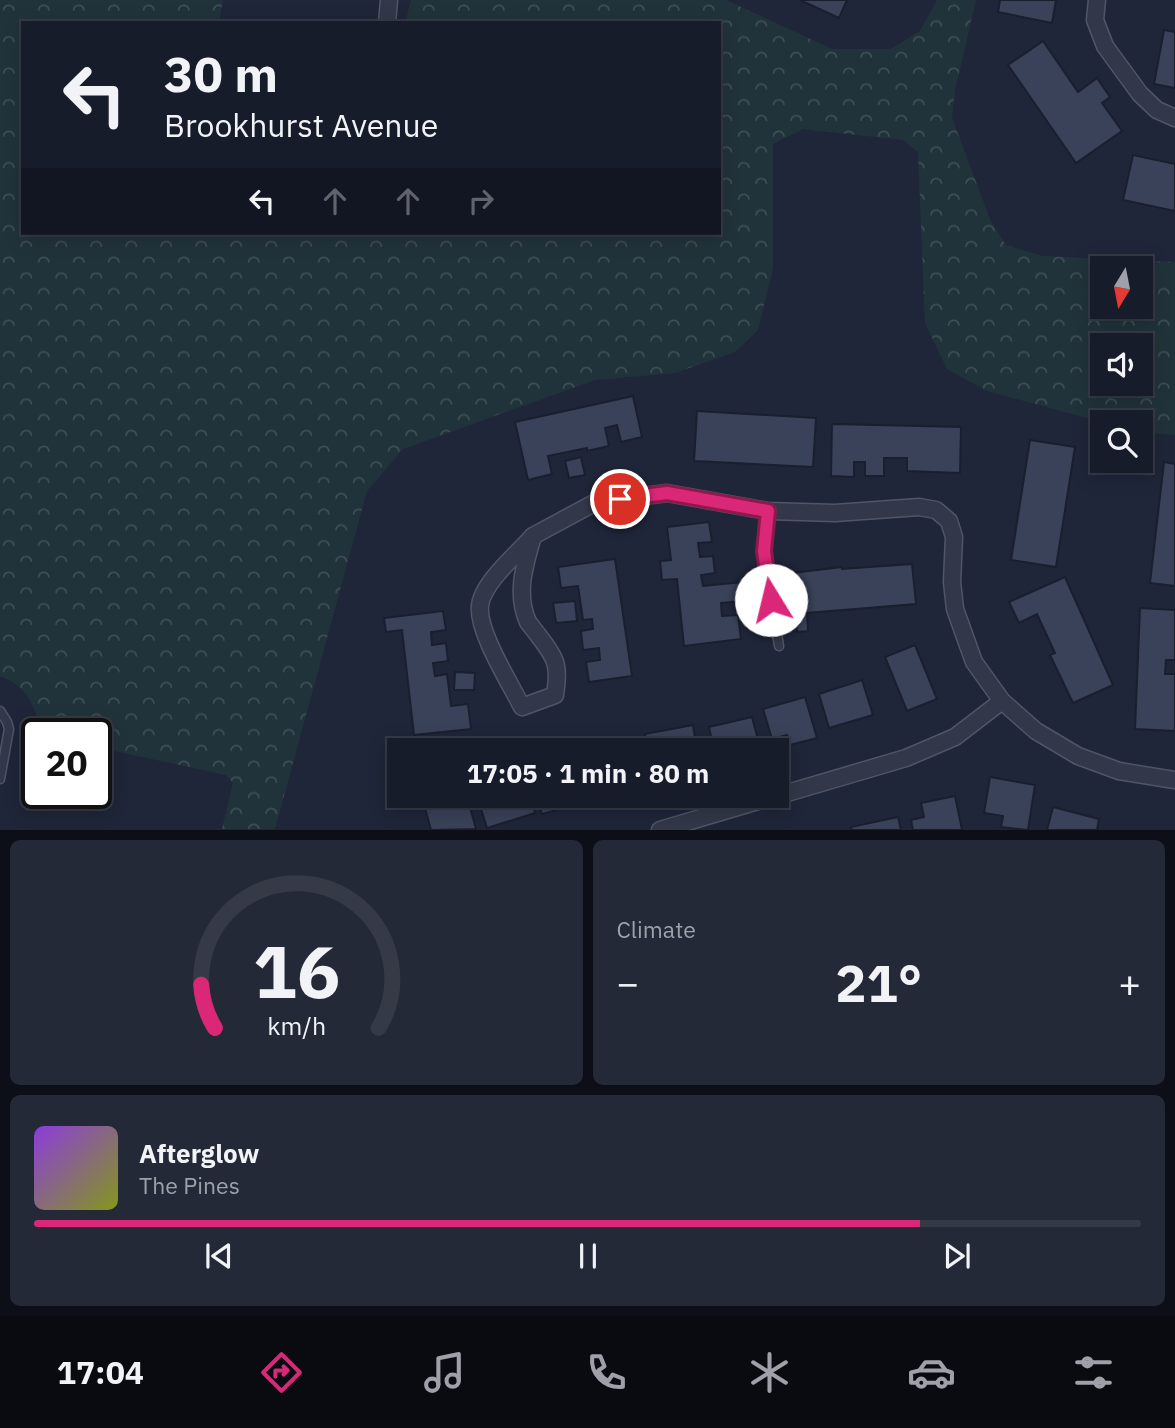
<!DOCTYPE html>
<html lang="en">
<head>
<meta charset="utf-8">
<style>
	:root { --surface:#171c2b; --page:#242937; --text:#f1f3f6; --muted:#9ea1a9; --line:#363a47; --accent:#db2777 }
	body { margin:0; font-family:"IBM Plex Sans",sans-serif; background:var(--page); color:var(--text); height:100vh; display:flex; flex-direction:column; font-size:26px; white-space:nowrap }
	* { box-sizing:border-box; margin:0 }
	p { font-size:23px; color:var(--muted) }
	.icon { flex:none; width:38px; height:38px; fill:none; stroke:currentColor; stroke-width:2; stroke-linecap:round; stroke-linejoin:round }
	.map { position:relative; height:830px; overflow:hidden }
	.side { display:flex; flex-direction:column; gap:10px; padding:10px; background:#0d0f18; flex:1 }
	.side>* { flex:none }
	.top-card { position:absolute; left:21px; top:21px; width:700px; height:214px; border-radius:0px; box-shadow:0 4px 18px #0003,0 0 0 2px var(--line); background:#171c2b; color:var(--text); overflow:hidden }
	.needle { width:46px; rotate:190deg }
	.buttons { position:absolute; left:1090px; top:256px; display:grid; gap:14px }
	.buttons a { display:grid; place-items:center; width:63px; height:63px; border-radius:0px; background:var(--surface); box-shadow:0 4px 18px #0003,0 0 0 2px var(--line); font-size:35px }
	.speed { position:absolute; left:21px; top:718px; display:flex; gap:14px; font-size:35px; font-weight:700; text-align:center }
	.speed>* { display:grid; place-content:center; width:91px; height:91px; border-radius:50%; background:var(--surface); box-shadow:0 4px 18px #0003,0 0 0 2px var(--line); line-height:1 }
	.speed .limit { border:4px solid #111; border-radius:10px; background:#fff; color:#111 }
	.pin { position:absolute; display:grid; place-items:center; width:60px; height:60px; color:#fff; margin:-30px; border:4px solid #fff; border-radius:50%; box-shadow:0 2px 7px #0007 }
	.me { position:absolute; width:77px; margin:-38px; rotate:351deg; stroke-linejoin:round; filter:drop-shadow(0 0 5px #0008) }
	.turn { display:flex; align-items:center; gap:24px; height:147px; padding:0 28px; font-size:32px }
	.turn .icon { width:91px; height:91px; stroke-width:2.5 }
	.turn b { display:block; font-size:49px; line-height:60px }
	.lanes { display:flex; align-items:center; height:66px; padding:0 28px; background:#0003; justify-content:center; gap:35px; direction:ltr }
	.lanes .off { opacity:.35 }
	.big { font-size:52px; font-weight:700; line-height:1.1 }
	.side .tile { flex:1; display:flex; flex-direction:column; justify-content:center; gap:10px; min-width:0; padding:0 24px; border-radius:10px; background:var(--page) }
	.side .dial { align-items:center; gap:0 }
	.dial svg { height:182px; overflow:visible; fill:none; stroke:var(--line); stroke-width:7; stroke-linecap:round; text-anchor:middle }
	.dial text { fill:var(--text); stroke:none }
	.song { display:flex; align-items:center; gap:21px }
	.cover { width:84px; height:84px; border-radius:10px; background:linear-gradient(135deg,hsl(270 70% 55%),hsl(70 70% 35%)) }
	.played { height:7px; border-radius:4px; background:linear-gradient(90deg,var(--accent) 80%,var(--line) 80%) }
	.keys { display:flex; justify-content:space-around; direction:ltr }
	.heat { display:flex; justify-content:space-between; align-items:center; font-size:38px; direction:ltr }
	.side .tiles { flex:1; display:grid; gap:10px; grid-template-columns:1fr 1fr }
	.tile:last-child { grid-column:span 2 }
	.trip { position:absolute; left:387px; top:738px; width:402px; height:70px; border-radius:0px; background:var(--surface); box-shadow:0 4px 18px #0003,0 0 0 2px var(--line); font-weight:700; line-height:70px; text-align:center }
	.tab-bar { display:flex; height:112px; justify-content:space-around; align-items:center; background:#090b11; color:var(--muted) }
	.tab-bar .icon { width:49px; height:49px }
	.tab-bar .current { color:var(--accent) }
	.tab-bar b { font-size:32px; color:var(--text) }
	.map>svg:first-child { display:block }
	.forest { fill:url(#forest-crowns); fill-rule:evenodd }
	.building { fill:#3a4259; stroke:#1a1f2f; stroke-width:2 }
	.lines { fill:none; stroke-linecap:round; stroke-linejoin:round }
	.service-casing { stroke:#505567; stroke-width:11 }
	.minor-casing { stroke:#505567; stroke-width:19 }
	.service { stroke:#323849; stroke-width:8 }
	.minor { stroke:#323849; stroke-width:16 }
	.route-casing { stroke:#8e194d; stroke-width:18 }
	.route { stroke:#db2777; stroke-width:12 }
</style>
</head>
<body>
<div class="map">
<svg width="1175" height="830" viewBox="0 0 1175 830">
	<defs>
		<pattern id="forest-crowns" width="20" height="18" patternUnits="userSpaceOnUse" patternTransform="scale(1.75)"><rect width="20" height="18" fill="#21333a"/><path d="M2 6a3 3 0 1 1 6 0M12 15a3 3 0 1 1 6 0" fill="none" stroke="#3f4e55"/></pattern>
	</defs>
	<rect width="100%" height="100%" fill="#1f2639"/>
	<path class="forest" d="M0 0H223L219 23H23V233H719V23H405L411 0H726L832 49H891L920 31 937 0H976L955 90 952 118 991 222 1006 245 1042 256 1175 262V435L1141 432V422H1102L987 391 947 369 925 323 918 152 903 140 803 129 773 144V268L758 330 735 352 675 373 595 380 403 449 367 491 275 829H222L233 783 226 775 96 747V733H52L41 727C31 701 28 687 0 676ZM1102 268H1141V306H1102ZM1102 345H1141V383H1102Z"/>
	<g class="building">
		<polygon points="800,0 847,0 839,18"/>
		<polygon points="1000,0 1056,0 1052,23 998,12"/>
		<polygon points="1164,30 1175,32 1175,88 1154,84"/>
		<polygon points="1043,41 1078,92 1097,78 1110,97 1102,103 1122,131 1076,163 1008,65"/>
		<polygon points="1133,155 1175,164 1175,211 1123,200"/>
		<polygon points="633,396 642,437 621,442 617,425 605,428 609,446 587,451 587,448 548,456 552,474 528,480 515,422"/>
		<polygon points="697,411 816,418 813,467 694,461"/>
		<polygon points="832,424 961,427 960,473 907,471 907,458 884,458 884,476 865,476 865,462 854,462 854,477 831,476"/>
		<polygon points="1030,440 1075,447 1056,567 1011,560"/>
		<polygon points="581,457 585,475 569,478 565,461"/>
		<polygon points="1164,462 1175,464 1175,586 1150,583"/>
		<polygon points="709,522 712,542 698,543 700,557 713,556 715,573 701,575 703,586 743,582 745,601 721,603 722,616 738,615 741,639 684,646 677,579 662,580 660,561 671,560 667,527"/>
		<polygon points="615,559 632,676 589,682 586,662 600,660 599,648 583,650 581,631 593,629 592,619 583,620 578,586 561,588 558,567"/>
		<polygon points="912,564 916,604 807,613 808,631 797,632 792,573 842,567 842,569"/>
		<polygon points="1065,577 1113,685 1073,703 1050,655 1055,653 1037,614 1019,623 1009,602"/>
		<polygon points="575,601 577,621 556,623 553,603"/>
		<polygon points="1140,608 1175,610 1175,660 1166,660 1165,674 1175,674 1175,731 1135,729"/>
		<polygon points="443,611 446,630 431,632 432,645 446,643 448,661 433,663 435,676 447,674 451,706 468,704 471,729 414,735 402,630 386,632 384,618"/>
		<polygon points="915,645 937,699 907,711 885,657"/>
		<polygon points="455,672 475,673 474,690 454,690"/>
		<polygon points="862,680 873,715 829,728 819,694"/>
		<polygon points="805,697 817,738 790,745 787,735 772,739 763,709"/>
		<polygon points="752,717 761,751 714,751 709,727"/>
		<polygon points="693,725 697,751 648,751 645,734"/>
		<polygon points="990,777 1035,785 1028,830 1001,827 1003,816 984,813"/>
		<polygon points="467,796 476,829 431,830 425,808"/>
		<polygon points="477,796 529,796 535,813 487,828"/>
		<polygon points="537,796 588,796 589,801 542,814"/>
		<polygon points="955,796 962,830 913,830 911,820 924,817 921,803"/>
		<polygon points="1053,807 1099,819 1097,830 1047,830"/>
		<polygon points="898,817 901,830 851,830 851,827"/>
	</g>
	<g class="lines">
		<defs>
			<g id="service">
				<polyline points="768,511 764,551 779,646"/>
				<polyline points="0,711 7,722 9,729 0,779"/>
			</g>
			<g id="minor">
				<polyline points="1097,0 1095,20 1105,46 1140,94 1157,110 1175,118"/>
				<polyline points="387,23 389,0"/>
				<polyline points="533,536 596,502 667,493 768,511 835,513 919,507 936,510 949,521 954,537 952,582 955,609 974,662 1002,701 1036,731 1078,756 1119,771 1175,780"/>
				<path d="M533 536C525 564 515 593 528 622 531 626 535 631 538 635 556 658 560 665 555 695L522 707C510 683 477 631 480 606 482 583 518 553 533 536Z"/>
				<polyline points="777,796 906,758 955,737 1002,701"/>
				<polyline points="660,830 775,796"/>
			</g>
		</defs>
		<use href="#service" class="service-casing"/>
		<use href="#minor" class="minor-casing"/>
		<use href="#service" class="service"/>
		<use href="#minor" class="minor"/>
	</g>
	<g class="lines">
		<defs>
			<polyline id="route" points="620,499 667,493 768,511 764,551 771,600"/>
		</defs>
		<use href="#route" class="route-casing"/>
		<use href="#route" class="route"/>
	</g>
</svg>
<div class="buttons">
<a><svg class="needle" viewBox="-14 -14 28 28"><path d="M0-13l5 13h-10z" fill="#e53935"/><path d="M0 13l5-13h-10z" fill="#9ea1a9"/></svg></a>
<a><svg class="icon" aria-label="sound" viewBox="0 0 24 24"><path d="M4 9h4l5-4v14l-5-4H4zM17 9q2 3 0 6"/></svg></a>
<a><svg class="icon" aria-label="search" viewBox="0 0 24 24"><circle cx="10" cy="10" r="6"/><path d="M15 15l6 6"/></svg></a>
</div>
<div class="speed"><div class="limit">20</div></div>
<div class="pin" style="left:620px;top:499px;background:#d93025"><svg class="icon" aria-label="arrive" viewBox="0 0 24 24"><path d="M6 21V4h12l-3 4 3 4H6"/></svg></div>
<svg class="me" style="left:771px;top:600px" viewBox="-20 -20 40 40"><circle r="19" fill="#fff"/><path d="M0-13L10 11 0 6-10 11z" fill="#db2777"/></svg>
<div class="trip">17:05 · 1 min · 80 m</div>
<div class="top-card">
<div class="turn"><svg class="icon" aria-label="left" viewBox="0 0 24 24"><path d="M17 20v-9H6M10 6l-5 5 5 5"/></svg><div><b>30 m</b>Brookhurst Avenue</div></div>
<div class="lanes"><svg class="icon" aria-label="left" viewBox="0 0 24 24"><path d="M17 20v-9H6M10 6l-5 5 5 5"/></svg><svg class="icon off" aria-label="ahead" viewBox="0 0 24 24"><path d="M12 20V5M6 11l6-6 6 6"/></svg><svg class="icon off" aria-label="ahead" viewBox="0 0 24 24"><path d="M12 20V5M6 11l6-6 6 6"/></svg><svg class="icon off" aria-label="right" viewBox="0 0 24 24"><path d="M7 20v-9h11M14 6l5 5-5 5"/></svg></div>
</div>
</div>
<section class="side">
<div class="tiles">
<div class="tile dial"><svg viewBox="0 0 100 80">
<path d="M14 69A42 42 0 1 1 86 69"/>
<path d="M14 69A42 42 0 0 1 8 50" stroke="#db2777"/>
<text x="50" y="56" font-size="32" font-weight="700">16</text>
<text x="50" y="72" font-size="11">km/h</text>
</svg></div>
<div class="tile"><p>Climate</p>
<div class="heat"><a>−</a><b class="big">21°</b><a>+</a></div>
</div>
<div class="tile">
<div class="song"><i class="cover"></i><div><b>Afterglow</b><p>The Pines</p></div></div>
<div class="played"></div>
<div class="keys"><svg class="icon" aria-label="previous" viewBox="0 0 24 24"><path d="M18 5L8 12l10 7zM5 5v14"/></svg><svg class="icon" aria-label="pause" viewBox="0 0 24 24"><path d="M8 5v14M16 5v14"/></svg><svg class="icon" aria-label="next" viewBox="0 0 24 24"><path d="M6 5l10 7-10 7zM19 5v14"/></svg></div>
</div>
</div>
</section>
<nav class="tab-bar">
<b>17:04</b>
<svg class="icon current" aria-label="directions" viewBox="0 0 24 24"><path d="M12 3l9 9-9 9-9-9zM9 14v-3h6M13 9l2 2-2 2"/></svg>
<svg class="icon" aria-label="music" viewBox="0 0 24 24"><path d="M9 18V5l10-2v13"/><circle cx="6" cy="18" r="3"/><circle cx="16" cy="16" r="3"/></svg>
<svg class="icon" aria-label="phone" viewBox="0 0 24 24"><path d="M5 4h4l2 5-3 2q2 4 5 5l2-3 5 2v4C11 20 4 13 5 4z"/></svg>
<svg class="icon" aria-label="climate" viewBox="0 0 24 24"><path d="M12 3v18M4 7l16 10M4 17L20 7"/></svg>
<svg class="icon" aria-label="car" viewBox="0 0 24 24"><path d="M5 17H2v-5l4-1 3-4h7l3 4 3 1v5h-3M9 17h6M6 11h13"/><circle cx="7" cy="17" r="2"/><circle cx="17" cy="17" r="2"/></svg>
<svg class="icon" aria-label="filters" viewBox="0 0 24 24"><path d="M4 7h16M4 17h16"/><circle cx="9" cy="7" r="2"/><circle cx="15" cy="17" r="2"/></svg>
</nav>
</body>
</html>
